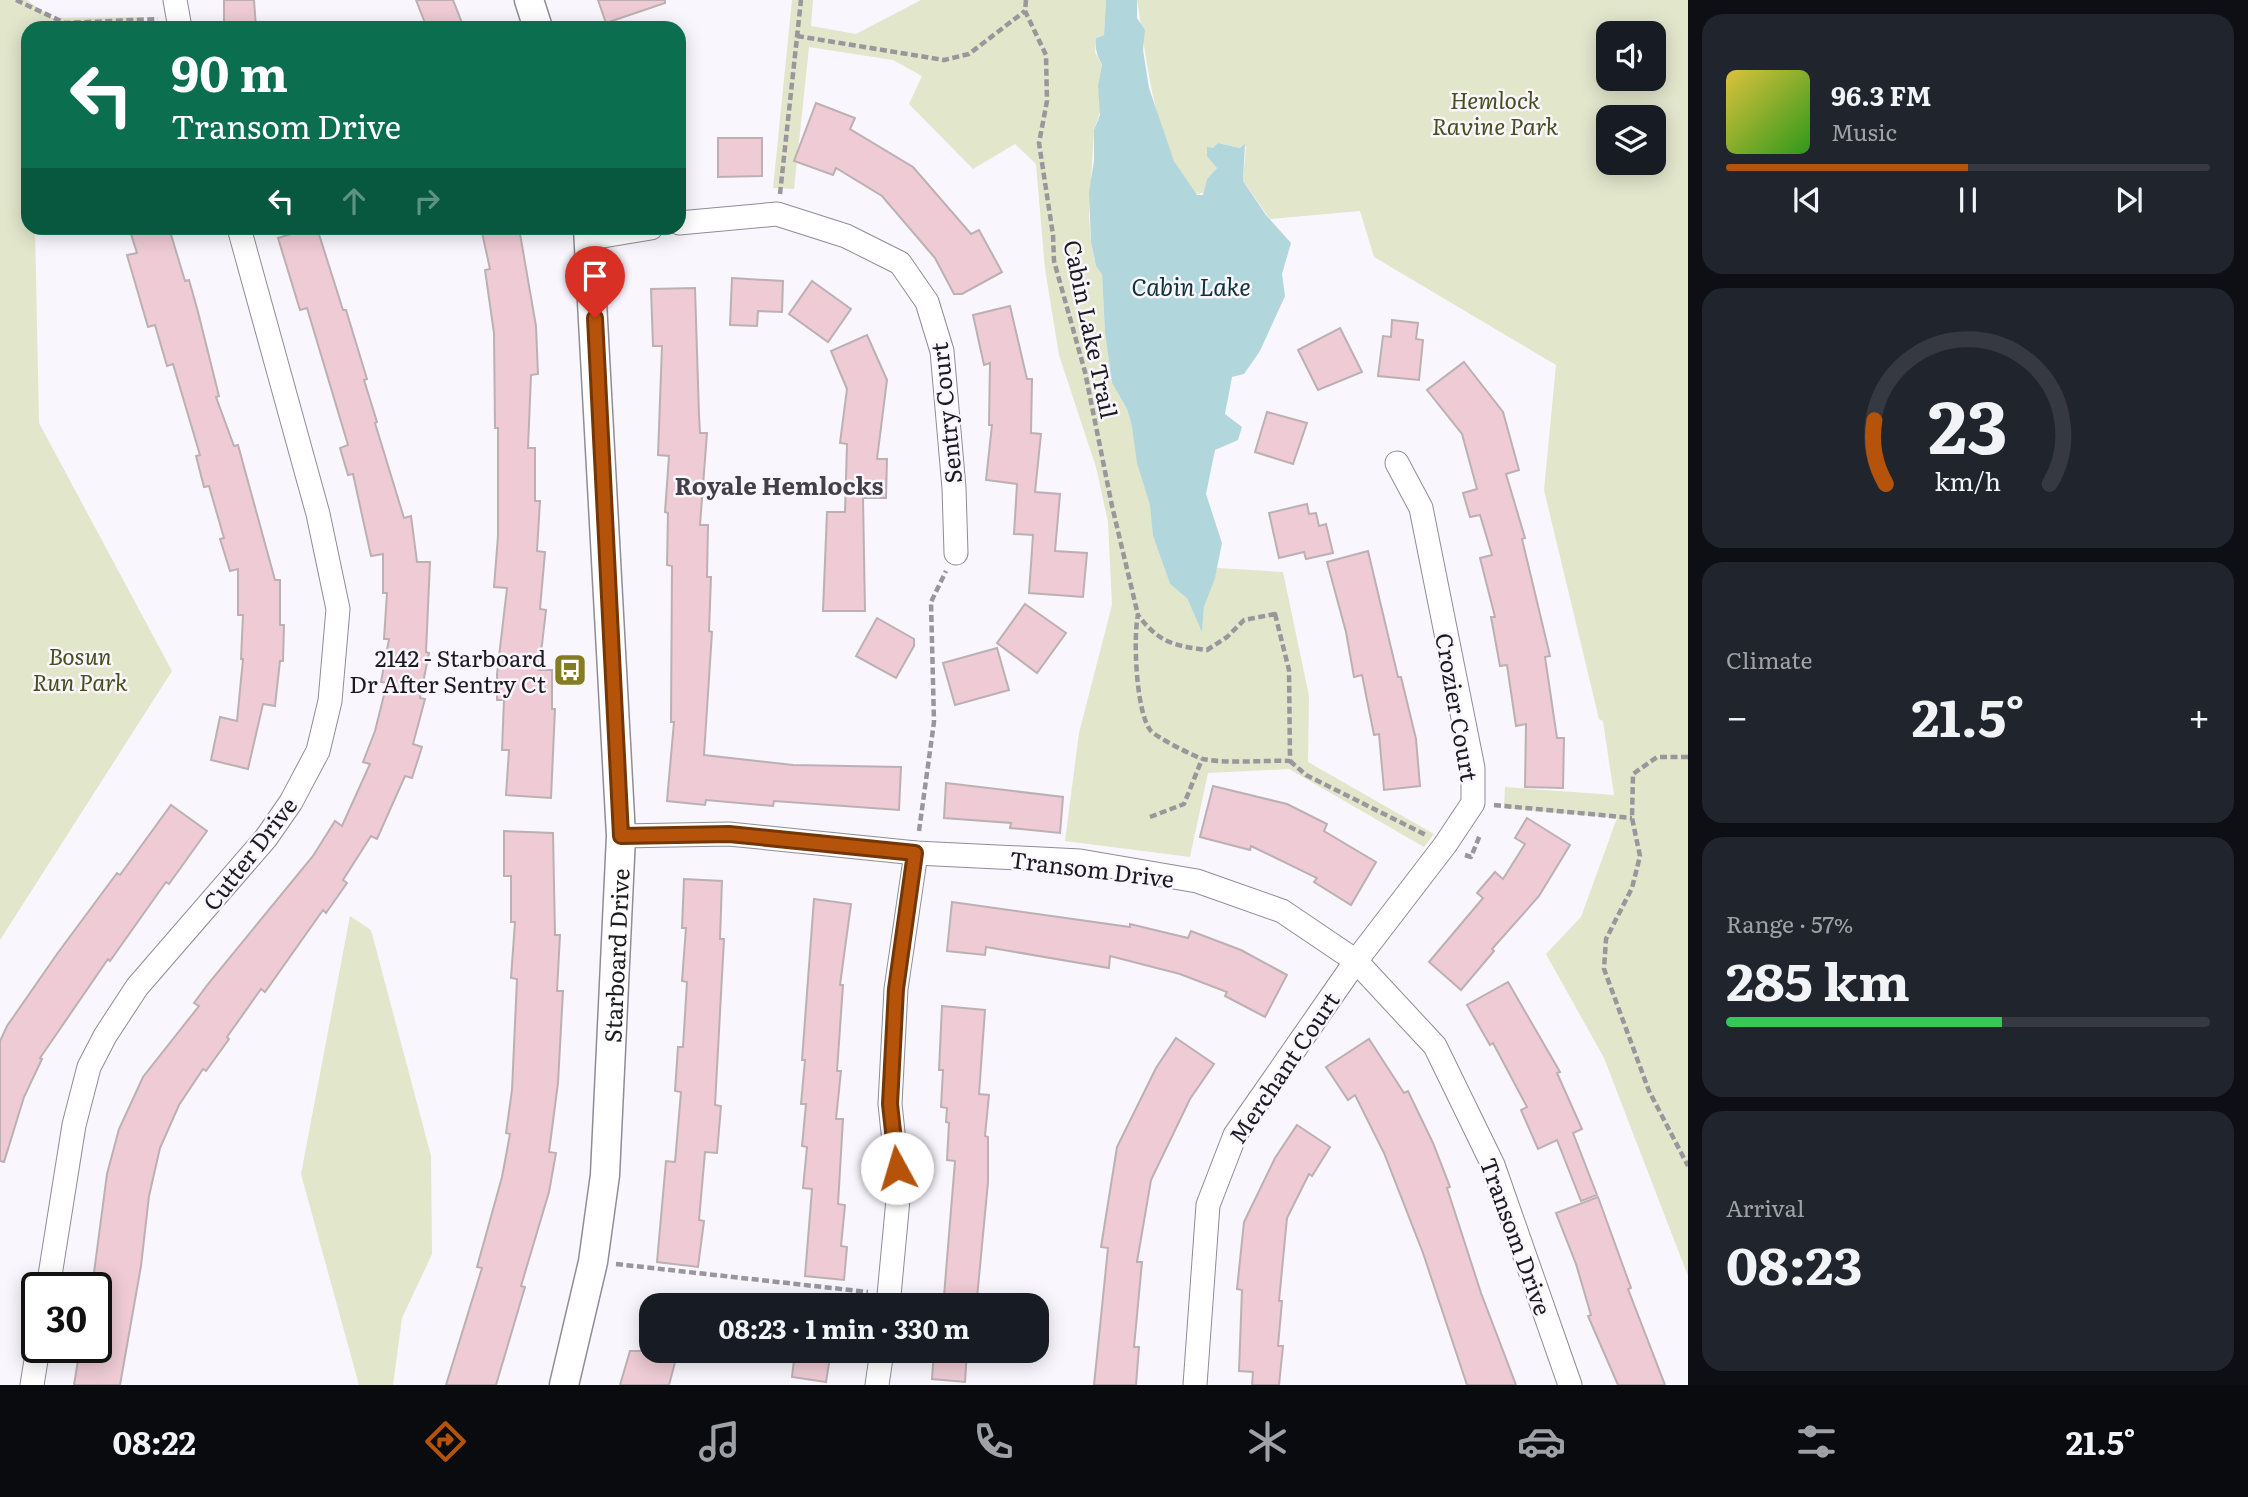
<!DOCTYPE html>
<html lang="en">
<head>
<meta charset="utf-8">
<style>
	:root { --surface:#171b24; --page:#20242c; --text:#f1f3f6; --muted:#9ea1a6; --line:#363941; --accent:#b45309 }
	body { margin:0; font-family:Literata,serif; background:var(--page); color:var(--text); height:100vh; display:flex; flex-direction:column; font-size:26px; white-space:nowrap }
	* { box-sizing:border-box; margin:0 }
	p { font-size:23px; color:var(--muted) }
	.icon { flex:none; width:38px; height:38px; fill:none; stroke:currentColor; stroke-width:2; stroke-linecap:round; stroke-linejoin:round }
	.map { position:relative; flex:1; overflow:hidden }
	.panel { display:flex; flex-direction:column; gap:14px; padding:14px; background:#0d0f14; width:560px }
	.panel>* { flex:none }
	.top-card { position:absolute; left:21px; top:21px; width:665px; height:214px; border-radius:21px; box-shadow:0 4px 18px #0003; background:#0b6e4f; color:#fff; overflow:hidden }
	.fabs { position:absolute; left:1596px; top:21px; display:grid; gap:14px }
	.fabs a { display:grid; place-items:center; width:70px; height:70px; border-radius:14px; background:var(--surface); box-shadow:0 4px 18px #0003; font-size:35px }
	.speed { position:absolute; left:21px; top:1272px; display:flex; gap:14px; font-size:35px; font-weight:700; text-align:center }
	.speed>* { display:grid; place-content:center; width:91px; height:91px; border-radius:50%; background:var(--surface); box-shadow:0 4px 18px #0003; line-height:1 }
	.speed .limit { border:4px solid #111; border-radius:10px; background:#fff; color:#111 }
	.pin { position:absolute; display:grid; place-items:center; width:60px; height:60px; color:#fff; margin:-72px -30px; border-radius:50% 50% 50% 0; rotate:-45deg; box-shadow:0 0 7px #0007 }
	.pin .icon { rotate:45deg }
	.me { position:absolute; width:77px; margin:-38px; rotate:354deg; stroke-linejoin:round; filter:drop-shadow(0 0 5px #0008) }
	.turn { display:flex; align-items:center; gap:24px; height:147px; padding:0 35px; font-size:32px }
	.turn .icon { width:91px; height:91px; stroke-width:2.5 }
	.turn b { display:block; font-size:49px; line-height:60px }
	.lanes { display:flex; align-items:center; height:66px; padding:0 35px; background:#0003; justify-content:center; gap:35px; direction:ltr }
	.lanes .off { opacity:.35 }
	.big { font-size:52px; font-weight:700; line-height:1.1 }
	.panel .widget { flex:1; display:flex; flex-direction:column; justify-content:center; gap:10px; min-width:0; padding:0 24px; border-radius:21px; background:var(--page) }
	.panel .dial { align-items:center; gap:0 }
	.dial svg { height:182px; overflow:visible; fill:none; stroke:var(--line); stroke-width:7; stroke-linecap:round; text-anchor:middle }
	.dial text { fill:var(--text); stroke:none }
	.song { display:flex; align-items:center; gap:21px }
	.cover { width:84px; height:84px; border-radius:10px; background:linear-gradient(135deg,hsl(50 70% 55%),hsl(110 70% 35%)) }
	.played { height:7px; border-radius:4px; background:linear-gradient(90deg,var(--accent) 50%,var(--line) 50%) }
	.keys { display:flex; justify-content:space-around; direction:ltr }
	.heat { display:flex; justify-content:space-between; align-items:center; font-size:38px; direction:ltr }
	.charge { height:10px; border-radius:5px; background:linear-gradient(90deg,#34c759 57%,var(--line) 0) }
	.trip { position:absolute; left:639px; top:1293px; width:410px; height:70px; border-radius:21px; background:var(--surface); box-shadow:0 4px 18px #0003; font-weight:700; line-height:70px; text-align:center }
	.tabs { display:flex; height:112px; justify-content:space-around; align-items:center; background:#090b0e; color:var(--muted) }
	.tabs .icon { width:49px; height:49px }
	.tabs .on { color:var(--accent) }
	.tabs b { font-size:32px; color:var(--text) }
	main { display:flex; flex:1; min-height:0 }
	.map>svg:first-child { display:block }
	.green { fill:#e2e6cb; fill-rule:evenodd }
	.water { fill:#b1d7dd }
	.building { fill:#eecbd5; stroke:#bcb0b3; stroke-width:2 }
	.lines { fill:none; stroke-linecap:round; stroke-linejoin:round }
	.minor-casing { stroke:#8f8c95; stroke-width:25 }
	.tertiary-casing { stroke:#8f8c95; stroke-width:31 }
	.path { stroke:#99969c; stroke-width:4.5; stroke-dasharray:7 3.5; stroke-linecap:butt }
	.minor { stroke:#fff; stroke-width:23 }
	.tertiary { stroke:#fff; stroke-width:28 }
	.route-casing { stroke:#753606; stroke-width:18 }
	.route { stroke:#b45309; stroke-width:12 }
	.labels { text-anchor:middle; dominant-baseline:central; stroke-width:5; stroke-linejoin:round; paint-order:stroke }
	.park-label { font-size:23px; font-style:italic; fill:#4a4e1c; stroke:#f9f6fe }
	.street-label { font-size:23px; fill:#1d1b1f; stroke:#f9f6fe }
	.poi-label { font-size:23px; fill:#1d1b1f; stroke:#f9f6fe; text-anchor:end }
	.water-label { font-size:24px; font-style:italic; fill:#0e3439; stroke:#f9f6fe }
	.neighbourhood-label { font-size:24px; font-weight:bold; fill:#434048; stroke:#f9f6fe }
</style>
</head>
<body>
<main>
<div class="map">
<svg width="1688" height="1385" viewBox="0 0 1688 1385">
	<rect width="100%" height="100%" fill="#f9f6fe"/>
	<g class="green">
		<polygon points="0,0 27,0 52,18 140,17 142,28 28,28 28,228 35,228 39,423 172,671 0,940"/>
		<polygon points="792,0 813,0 811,26 856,34 921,0 1106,0 1104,35 1096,38 1095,52 1102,65 1098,85 1101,109 1094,130 1089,215 1091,242 1096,266 1102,273 1105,333 1112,383 1127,409 1132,427 1151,505 1153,536 1170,584 1187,597 1202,630 1204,607 1217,568 1283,572 1309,696 1308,762 1434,834 1424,847 1289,769 1208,773 1190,857 1065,841 1079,733 1112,605 1108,522 1096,467 1059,355 1045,269 1036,164 1015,144 973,169 909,104 922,76 893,60 809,47 794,189 773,188"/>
		<path d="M1137 0H1688V1276L1604 1058 1546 954 1581 917 1617 818 1504 808 1505 787 1614 795 1603 721 1599 719 1544 490 1556 365 1374 257 1360 211 1270 219 1243 181 1246 146 1241 148 1218 143 1213 148 1217 168 1207 179 1204 193 1196 194C1154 147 1147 59 1137 0ZM1608 33H1654V79H1608ZM1608 117H1654V163H1608Z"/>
		<polygon points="350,916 371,930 431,1156 432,1254 402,1318 393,1385 359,1385 301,1174"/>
	</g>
	<path class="water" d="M1106 0H1137V18L1145 30 1143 50 1149 88 1174 161 1197 195H1203L1207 179 1217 168 1207 156V147L1213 148 1218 143 1240 148 1245 144 1243 181 1266 215 1291 243 1282 274 1285 296 1260 351 1244 374 1232 377 1225 414 1242 427 1238 440 1215 450 1206 494 1222 543 1215 578 1204 607 1202 632 1187 598 1170 584 1153 536 1150 505 1137 463 1132 427 1127 409 1112 383 1105 333 1102 274 1096 266 1091 242 1089 192 1094 161V130L1100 115 1098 85 1102 65C1097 54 1095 50 1096 38L1104 35Z"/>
	<g class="building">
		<polygon points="224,0 254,0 256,28 224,28"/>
		<polygon points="416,0 453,0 464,28 427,28"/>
		<polygon points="598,0 665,0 665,3 606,23"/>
		<polygon points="816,103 855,118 850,129 913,167 971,234 979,230 1002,272 962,294 954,294 935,258 882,196 836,168 833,175 794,161"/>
		<polygon points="718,138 762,138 762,176 718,177"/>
		<polygon points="129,228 169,228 185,281 189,280 198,312 219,396 216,397 234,446 238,445 275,580 280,580 280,625 284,625 283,661 280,661 275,706 263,704 248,769 211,760 220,717 237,721 243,659 241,659 243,615 238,615 238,569 230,571 220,539 224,538 209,486 204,487 196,456 200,455 173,364 167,366 155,325 148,327 127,255 137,253"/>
		<polygon points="310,228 317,228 343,310 346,310 367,379 364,380 377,422 375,423 404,518 411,516 417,562 430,562 426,652 429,653 420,698 425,699 413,744 422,747 412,778 405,776 377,839 371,836 343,880 347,883 326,913 323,910 265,992 261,989 227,1037 229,1039 206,1071 203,1069 179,1105 160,1148 149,1196 141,1266 120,1385 74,1385 80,1348 96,1348 96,1288 92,1288 107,1174 119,1129 143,1077 199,1006 194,1003 208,984 313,856 335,821 342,826 370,764 363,762 375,731 387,683 381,682 389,639 384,639 387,593 383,593 383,554 371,556 353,474 348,475 340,448 348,445 307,308 300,310 278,238"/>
		<polygon points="481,228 519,228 536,326 538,374 531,375 528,448 535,448 535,501 540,501 537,551 545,552 540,609 546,610 539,670 552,670 552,709 555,709 551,798 506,795 509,750 502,750 504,700 497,700 497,674 507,588 494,587 498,536 498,428 495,428 494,333 485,270 490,269"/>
		<polygon points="732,278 783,281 782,312 758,311 757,326 730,325"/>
		<polygon points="812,281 851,309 828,342 789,314"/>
		<polygon points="695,288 699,415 700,433 707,433 700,525 708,525 707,577 711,577 709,631 712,632 704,755 793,765 901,767 899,810 774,801 773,806 706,800 705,805 667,801 674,722 671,722 672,566 667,565 668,513 665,512 669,456 658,455 662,346 653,346 651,289"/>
		<polygon points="1010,306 1027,379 1032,379 1031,433 1041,434 1035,492 1060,494 1055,551 1087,553 1083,597 1029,593 1033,535 1014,534 1017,484 986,480 992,425 989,425 990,363 984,365 973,315"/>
		<polygon points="1392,320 1418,323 1416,339 1423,340 1419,380 1378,376 1383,336 1391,337"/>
		<polygon points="1340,328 1362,372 1318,390 1298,350"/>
		<polygon points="867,335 887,380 877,459 887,459 886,498 863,498 865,611 823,611 827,512 845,512 847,444 840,443 847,389 831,351"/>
		<polygon points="1464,362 1503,412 1519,470 1506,474 1525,538 1522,539 1550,656 1545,657 1557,738 1564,738 1563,788 1525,787 1526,724 1516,726 1507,665 1500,666 1491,617 1495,617 1480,558 1492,555 1480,515 1470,517 1463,493 1477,489 1462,434 1427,390"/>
		<polygon points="1267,412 1307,423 1293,464 1255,452"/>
		<polygon points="1307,504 1309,514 1316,513 1319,526 1326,524 1333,553 1306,559 1304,552 1279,558 1269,513"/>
		<polygon points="1368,551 1398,677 1401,677 1416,739 1420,786 1384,790 1379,734 1374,735 1362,675 1354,677 1346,632 1327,562"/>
		<polygon points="1025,604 1066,633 1037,673 997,643"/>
		<polygon points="877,618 914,639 914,646 896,678 856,656"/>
		<polygon points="997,648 1009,690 955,705 943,663"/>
		<polygon points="946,783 1063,797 1060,833 1010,828 1011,823 944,818"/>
		<polygon points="1213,786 1287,804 1327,824 1324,831 1376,862 1351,905 1314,882 1317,878 1251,846 1250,850 1200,837"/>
		<polygon points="171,805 207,831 169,884 166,882 110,961 108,959 40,1058 42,1059 24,1097 4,1162 0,1161 0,1041 7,1026 57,954 117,873 120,875"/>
		<polygon points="1527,818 1570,845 1539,896 1492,949 1494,951 1461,990 1429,962 1483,898 1477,893 1495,872 1503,879 1525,844 1515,838"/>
		<polygon points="504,831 553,833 555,935 560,935 557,991 563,991 558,1083 549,1152 556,1153 549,1192 521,1286 525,1287 496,1385 446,1385 482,1268 477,1267 502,1177 510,1134 506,1133 512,1090 517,979 511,978 515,922 511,922 511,876 504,876"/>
		<polygon points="684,879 722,881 720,939 724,939 715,1105 721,1106 717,1153 705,1152 699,1220 704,1221 698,1267 657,1262 666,1161 675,1162 681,1092 675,1091 678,1047 683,1047 687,982 682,981 686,928 682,928"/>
		<polygon points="814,899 851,904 840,985 843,985 837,1071 841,1071 836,1119 843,1119 838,1204 845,1205 841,1246 847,1247 844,1280 805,1276 812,1189 803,1188 807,1147 802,1146 806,1104 801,1104 805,1060 802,1060"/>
		<polygon points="952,902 1130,927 1130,924 1188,938 1191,931 1241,950 1287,975 1265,1017 1225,996 1227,992 1180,974 1110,956 1109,968 986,947 985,955 947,951"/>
		<polygon points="1508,982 1560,1072 1557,1073 1582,1129 1573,1133 1597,1195 1581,1201 1557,1140 1538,1149 1521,1110 1527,1107 1493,1043 1490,1045 1467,1005"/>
		<polygon points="942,1006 985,1010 979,1094 989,1095 985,1136 988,1137 988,1182 977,1298 944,1296 955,1161 947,1160 949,1123 946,1122 947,1108 941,1107 943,1070 939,1070"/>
		<polygon points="1176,1038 1214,1064 1190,1099 1151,1180 1137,1262 1142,1262 1134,1347 1139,1347 1136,1385 1094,1385 1108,1248 1101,1247 1117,1147 1156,1068"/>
		<polygon points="1369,1039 1404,1093 1408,1091 1433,1143 1450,1187 1447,1188 1481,1293 1516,1385 1467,1385 1423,1253 1384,1153 1355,1095 1348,1100 1326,1067"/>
		<polygon points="1297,1125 1330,1147 1312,1176 1309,1174 1287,1218 1279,1301 1282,1301 1278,1346 1283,1346 1279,1385 1252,1385 1253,1372 1239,1371 1242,1290 1237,1289 1244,1222 1275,1158"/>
		<polygon points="1598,1197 1631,1288 1628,1289 1665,1385 1618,1385 1588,1316 1591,1315 1576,1264 1556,1213"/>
		<polygon points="630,1351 678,1351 669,1385 620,1385"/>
		<polygon points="795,1351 831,1351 826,1382 792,1377"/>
		<polygon points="934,1351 967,1351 965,1382 932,1379"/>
	</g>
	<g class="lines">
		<defs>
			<g id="minor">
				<polyline points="175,0 180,28"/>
				<polyline points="679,223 777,214 846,236 900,263 927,302 942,351 954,488 956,553"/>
				<polyline points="591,238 651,228"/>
				<polyline points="621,836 729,834 916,853 1080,861 1197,881 1282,911 1356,961 1435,1046 1493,1165 1570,1385"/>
				<polyline points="48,1288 74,1125 89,1067 105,1036 137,987 266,838 291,802 318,751 330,701 338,609 318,514 239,228"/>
				<polyline points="888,1306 899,1189 890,1104 896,989 916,853"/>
				<polyline points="32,1385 38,1348"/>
				<polyline points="877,1385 882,1351"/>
				<polyline points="1195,1385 1208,1205 1235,1135 1356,961 1445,845 1473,803 1473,768 1421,508 1397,463"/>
			</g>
			<g id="tertiary">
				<polyline points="529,0 538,28"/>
				<path id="s1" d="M564 1385 593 1262 605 1175 621 836 588 228"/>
			</g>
		</defs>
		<use href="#minor" class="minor-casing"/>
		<use href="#tertiary" class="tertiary-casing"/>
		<g class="path">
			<polyline points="16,0 65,23 158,19"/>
			<polyline points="1026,0 1025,11 1046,55 1047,101 1039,143 1053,235 1054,261 1085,372 1112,506 1138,615"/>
			<polyline points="797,36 944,60 969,54 1025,11"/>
			<polyline points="780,194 801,0"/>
			<path d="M1275 614 1289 670 1290 761C1262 760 1231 764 1203 759 1195 757 1156 737 1151 731 1136 714 1133 637 1138 615 1158 642 1174 646 1207 650L1227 637 1244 620Z"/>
			<polyline points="1688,757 1657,757 1633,774 1632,818 1640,856 1632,888 1606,939 1604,969 1649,1091 1688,1166"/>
			<polyline points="1290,761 1306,775 1426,835"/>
			<polyline points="1494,805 1632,818"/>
			<polyline points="1150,817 1184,804 1202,759"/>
			<polyline points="919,831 934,722 931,602 946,571"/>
			<polyline points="1465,855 1471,857 1480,835"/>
			<polyline points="616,1264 868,1292"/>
		</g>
		<use href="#minor" class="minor"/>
		<use href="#tertiary" class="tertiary"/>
	</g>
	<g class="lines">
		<defs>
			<polyline id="route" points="595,318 621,836 729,834 915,853 896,989 890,1104 897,1168"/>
		</defs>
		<use href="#route" class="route-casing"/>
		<use href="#route" class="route"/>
	</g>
	<defs>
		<symbol id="bus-square" viewBox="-11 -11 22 22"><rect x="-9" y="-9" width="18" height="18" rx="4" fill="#857b20" stroke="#f9f6fe"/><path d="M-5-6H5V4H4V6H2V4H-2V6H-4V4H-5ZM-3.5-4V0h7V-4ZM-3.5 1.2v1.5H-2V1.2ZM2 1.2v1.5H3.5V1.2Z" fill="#fff"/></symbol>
	</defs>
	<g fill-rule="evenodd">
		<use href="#bus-square" x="551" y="651" width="38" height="38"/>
	</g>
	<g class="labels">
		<g class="park-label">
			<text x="1495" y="99">Hemlock<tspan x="1495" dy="26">Ravine Park</tspan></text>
			<text x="80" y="655">Bosun<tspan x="80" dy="26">Run Park</tspan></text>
		</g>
		<g class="street-label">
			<text transform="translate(1092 329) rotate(78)">Cabin Lake Trail</text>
			<text transform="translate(945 413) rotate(-96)">Sentry Court</text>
			<text transform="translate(1458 707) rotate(80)">Crozier Court</text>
			<text transform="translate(249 853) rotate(-52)">Cutter Drive</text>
			<text transform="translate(1092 868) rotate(7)">Transom Drive</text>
			<text stroke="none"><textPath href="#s1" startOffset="434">Starboard Drive</textPath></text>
			<text transform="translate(1283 1067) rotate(-56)">Merchant Court</text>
			<text transform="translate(1517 1236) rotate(70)">Transom Drive</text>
		</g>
		<g class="poi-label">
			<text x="546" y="657">2142 - Starboard<tspan x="546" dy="26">Dr After Sentry Ct</tspan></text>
		</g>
		<g class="water-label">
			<text x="1191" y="285">Cabin Lake</text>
		</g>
		<g class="neighbourhood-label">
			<text x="779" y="484">Royale Hemlocks</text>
		</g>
	</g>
</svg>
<div class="fabs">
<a><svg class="icon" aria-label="sound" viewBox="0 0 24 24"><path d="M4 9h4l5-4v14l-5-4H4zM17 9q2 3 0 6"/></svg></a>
<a><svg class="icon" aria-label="layers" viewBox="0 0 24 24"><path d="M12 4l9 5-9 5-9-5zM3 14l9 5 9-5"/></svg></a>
</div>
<div class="speed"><div class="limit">30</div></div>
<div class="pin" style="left:595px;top:318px;background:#d93025"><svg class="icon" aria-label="arrive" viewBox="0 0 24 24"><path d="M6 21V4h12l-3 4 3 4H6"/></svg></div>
<svg class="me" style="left:897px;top:1168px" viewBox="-20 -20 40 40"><circle r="19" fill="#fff"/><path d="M0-13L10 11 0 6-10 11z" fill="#b45309"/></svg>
<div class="trip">08:23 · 1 min · 330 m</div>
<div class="top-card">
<div class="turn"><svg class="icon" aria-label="left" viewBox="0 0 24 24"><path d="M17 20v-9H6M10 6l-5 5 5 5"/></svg><div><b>90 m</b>Transom Drive</div></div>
<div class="lanes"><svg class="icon" aria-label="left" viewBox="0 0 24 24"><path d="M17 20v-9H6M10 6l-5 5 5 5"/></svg><svg class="icon off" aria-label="ahead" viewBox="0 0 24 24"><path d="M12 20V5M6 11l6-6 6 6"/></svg><svg class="icon off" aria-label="right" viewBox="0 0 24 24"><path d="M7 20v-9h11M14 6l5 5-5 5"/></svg></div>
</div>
</div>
<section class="panel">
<div class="widget">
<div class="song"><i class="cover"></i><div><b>96.3 FM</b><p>Music</p></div></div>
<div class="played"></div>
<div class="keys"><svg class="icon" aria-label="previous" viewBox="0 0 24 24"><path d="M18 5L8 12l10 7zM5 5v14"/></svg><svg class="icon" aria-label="pause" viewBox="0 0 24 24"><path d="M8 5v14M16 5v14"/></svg><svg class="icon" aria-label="next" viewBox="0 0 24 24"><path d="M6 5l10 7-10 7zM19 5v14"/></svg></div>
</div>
<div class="widget dial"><svg viewBox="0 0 100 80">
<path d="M14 69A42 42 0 1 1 86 69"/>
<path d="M14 69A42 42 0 0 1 9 41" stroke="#b45309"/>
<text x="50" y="56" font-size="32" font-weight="700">23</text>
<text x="50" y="72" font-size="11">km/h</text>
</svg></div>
<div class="widget"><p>Climate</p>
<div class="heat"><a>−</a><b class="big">21.5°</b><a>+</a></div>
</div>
<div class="widget"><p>Range · 57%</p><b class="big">285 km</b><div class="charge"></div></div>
<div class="widget"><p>Arrival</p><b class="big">08:23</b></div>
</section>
</main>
<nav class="tabs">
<b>08:22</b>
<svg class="icon on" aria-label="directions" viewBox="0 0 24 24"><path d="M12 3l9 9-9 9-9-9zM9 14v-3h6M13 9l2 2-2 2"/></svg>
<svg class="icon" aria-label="music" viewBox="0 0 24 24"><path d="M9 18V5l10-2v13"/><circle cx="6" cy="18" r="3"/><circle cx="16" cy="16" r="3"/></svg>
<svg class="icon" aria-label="phone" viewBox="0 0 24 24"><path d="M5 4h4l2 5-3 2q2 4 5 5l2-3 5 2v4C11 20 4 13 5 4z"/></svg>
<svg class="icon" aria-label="climate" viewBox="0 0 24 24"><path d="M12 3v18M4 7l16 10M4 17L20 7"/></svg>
<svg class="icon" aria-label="car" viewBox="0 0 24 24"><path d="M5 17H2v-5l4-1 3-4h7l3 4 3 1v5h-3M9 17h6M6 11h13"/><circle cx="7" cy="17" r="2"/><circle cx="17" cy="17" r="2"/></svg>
<svg class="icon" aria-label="filters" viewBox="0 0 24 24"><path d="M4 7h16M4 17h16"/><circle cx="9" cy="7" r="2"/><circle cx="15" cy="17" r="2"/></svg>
<b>21.5°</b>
</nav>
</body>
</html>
